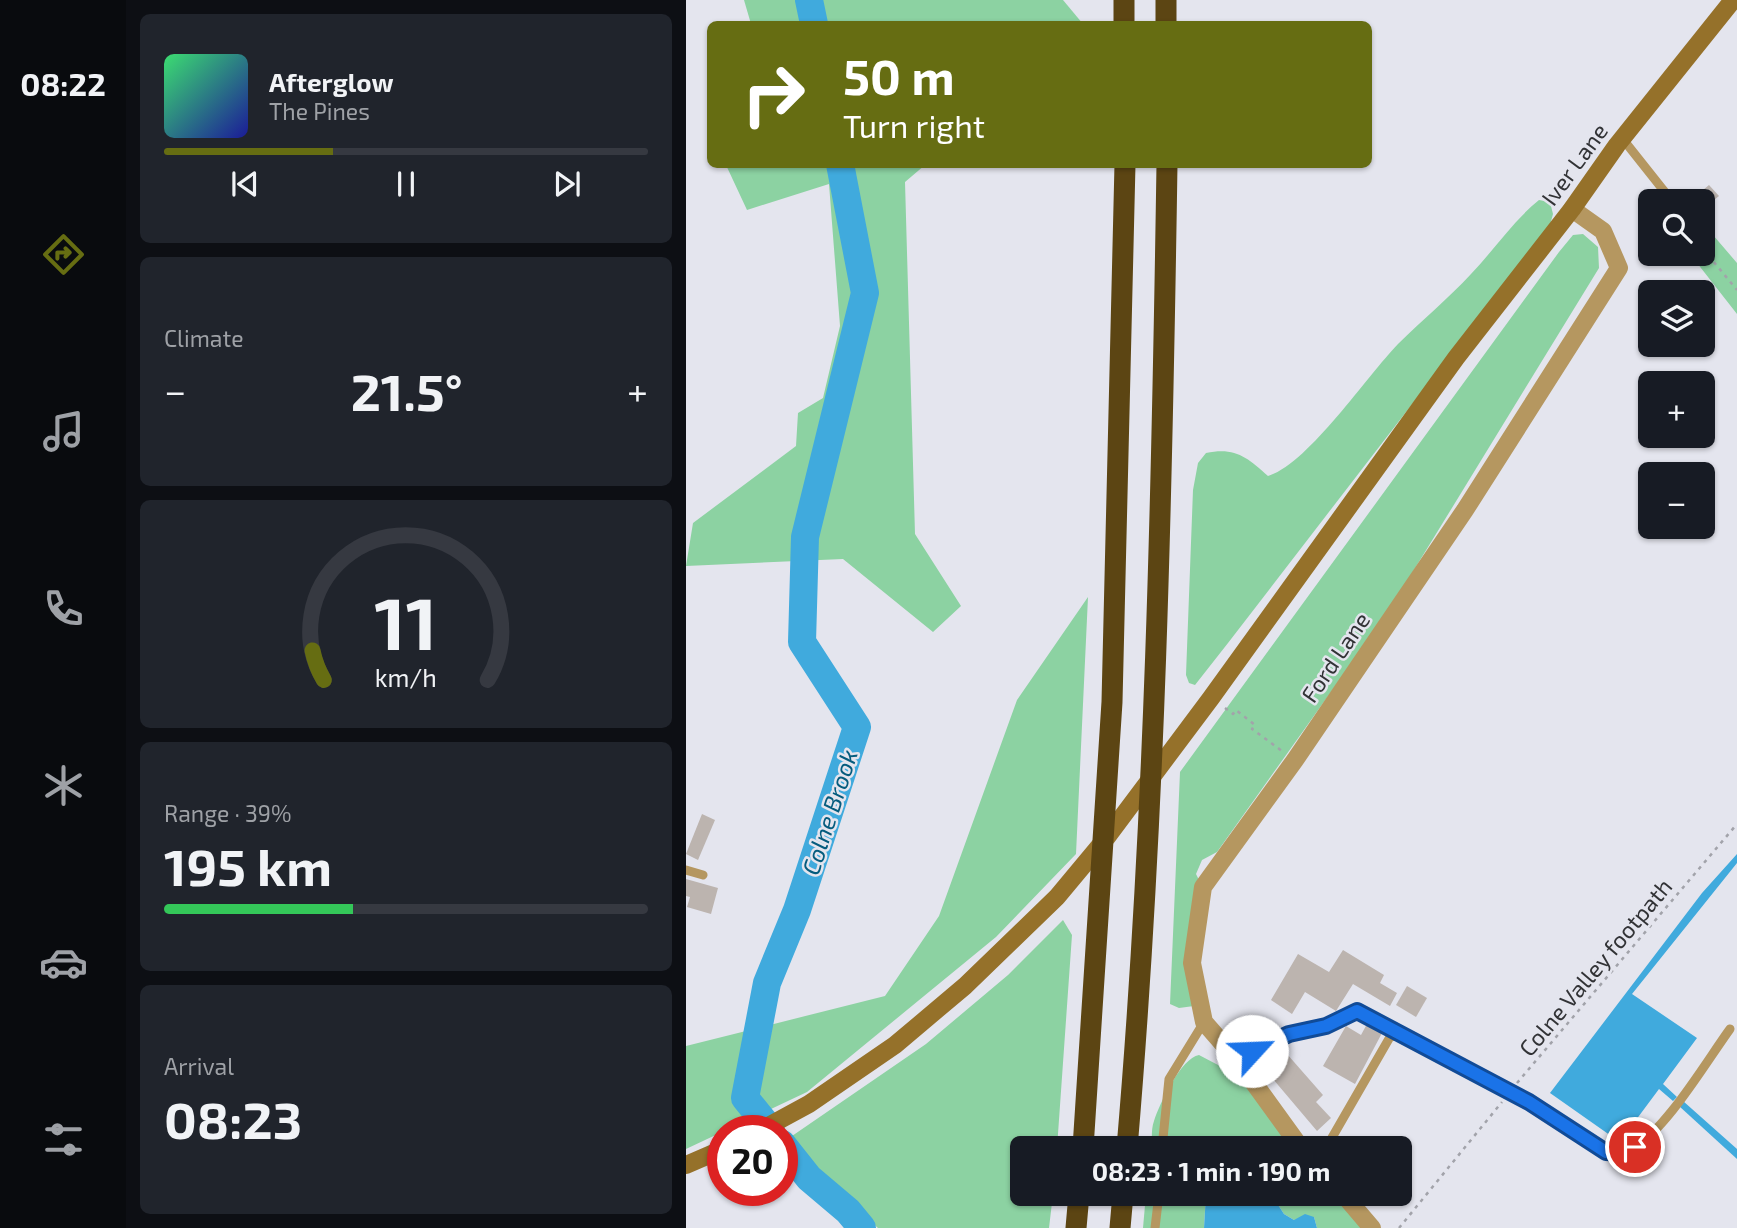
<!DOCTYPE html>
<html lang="en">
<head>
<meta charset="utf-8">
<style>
	:root { --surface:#171b24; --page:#20242c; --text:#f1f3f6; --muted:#9ea1a6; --line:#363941; --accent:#666d12 }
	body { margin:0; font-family:"Exo 2",sans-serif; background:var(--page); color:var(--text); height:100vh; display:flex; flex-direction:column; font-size:26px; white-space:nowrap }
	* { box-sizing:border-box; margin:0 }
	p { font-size:23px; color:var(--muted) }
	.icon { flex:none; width:38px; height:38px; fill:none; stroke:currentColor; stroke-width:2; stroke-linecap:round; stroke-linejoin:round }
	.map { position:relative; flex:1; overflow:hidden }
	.sheet { display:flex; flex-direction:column; gap:14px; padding:14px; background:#0d0f14; width:560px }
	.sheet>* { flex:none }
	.banner { position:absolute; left:21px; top:21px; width:665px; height:147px; border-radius:10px; box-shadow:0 2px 5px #0004; background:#666d12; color:#fff; overflow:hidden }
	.controls { position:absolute; left:952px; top:189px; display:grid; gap:14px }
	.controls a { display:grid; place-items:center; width:77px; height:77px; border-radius:10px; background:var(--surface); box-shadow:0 2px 5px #0004; font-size:35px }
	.speed { position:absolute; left:21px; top:1115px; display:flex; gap:14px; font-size:35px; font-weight:700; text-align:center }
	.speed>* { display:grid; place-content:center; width:91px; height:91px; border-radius:50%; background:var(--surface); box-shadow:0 2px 5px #0004; line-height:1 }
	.speed .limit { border:10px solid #d22; background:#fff; color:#111 }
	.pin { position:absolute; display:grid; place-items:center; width:60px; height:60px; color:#fff; margin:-30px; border:4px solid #fff; border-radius:50%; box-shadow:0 2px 7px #0007 }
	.me { position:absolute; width:77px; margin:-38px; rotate:65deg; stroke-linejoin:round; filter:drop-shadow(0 0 5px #0008) }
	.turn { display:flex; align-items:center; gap:24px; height:147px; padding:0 21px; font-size:32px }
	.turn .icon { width:91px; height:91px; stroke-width:2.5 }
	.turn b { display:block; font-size:49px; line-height:60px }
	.big { font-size:52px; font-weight:700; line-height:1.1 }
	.sheet .tile { flex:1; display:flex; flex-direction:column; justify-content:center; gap:10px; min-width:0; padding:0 24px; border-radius:10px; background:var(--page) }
	.sheet .dial { align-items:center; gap:0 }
	.dial svg { height:182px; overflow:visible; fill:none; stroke:var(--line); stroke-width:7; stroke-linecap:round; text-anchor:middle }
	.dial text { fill:var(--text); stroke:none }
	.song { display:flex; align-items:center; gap:21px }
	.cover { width:84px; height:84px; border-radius:10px; background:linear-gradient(135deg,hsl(140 70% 55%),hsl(240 70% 35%)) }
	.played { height:7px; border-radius:4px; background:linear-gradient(90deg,var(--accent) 35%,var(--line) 35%) }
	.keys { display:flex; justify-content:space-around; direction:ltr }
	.heat { display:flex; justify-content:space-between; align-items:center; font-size:38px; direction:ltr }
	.charge { height:10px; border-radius:5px; background:linear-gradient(90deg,#34c759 39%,var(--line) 0) }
	.trip { position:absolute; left:324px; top:1136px; width:402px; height:70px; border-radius:10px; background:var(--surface); box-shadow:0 2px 5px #0004; font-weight:700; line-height:70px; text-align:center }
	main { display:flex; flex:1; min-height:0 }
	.dock { display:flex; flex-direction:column; width:126px; justify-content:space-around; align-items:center; background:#090b0e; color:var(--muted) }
	.dock .icon { width:49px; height:49px }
	.dock .current { color:var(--accent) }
	.dock b { font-size:32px; color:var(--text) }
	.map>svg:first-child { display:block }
	.green { fill:#8cd2a2 }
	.water { fill:#40aadd }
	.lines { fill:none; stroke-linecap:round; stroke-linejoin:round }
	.river { stroke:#40aadd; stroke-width:28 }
	.building { fill:#bcb4af }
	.path { stroke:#a2a3aa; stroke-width:2.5; stroke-dasharray:3.5 5; stroke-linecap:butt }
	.service { stroke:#b59760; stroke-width:9 }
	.minor { stroke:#b59760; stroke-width:18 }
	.secondary { stroke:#95712a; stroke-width:18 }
	.motorway { stroke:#5c4513; stroke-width:21 }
	.route-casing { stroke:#114b97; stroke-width:18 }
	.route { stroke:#1a73e8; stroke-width:12 }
	.labels { text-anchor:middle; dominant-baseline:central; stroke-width:5; stroke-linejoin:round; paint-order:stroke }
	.street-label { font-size:23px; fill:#323336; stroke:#e4e5ee }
	.water-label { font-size:24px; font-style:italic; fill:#055c7e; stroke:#e4e5ee }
</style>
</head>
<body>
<main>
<nav class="dock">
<b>08:22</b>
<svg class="icon current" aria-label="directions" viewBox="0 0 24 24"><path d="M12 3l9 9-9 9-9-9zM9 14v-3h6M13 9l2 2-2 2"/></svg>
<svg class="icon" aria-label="music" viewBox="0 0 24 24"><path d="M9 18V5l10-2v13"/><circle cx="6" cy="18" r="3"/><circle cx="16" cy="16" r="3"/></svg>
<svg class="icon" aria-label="phone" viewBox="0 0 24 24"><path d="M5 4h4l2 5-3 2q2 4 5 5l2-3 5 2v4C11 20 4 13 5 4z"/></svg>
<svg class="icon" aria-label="climate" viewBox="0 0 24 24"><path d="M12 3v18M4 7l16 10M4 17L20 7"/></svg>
<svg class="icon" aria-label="car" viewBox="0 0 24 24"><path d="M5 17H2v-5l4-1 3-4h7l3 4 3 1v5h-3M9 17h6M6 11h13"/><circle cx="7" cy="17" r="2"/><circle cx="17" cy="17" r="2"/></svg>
<svg class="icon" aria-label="filters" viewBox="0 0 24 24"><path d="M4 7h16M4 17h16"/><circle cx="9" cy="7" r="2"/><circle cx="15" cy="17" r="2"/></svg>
</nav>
<section class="sheet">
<div class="tile">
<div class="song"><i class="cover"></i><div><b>Afterglow</b><p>The Pines</p></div></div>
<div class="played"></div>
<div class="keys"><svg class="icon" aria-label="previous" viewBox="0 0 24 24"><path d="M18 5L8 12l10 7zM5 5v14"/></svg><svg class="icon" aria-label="pause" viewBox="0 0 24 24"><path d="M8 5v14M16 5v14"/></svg><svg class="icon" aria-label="next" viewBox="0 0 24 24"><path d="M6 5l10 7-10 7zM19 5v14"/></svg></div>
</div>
<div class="tile"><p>Climate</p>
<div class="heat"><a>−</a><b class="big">21.5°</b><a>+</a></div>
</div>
<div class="tile dial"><svg viewBox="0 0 100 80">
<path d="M14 69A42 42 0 1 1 86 69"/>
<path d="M14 69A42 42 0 0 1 9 56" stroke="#666d12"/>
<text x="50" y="56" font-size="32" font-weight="700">11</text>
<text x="50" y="72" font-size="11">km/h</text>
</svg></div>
<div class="tile"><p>Range · 39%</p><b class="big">195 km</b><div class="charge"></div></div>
<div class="tile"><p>Arrival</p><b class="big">08:23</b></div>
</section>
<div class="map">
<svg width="1051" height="1228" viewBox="0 0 1051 1228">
	<rect width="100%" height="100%" fill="#e4e5ee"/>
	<g class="green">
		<polygon points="58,0 377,0 397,24 65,24"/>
		<polygon points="40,165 239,165 219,182 229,534 275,606 247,632 157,559 0,566 7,523 110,446 112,413 137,398 154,326 143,184 61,210"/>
		<path d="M853 200 864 202 867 214 864 225 542 643 509 685 503 683 500 675 507 490 512 463 520 453C549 447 561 457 582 476 622 464 680 377 712 344 736 320 762 299 785 274 808 250 827 221 853 200Z"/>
		<polygon points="897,234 912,247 913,268 704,609 531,852 516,860 510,874 516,886 508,1006 493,1008 484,1004 494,772 873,252 887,235"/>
		<polygon points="1027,235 1051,263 1051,314 1004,254 1017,254 1017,243"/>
		<polygon points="402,597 390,854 310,937 121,1092 0,1149 0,1046 199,996 253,916 331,700"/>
		<polygon points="377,920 386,935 371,1148 336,1148 336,1194 367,1194 363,1228 192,1228 129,1173 106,1136 240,1044 322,975"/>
		<path d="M513 1055 551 1075 611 1148H560L541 1139 538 1148H466C466 1139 465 1129 468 1121 474 1103 495 1058 513 1055Z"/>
		<polygon points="460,1194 520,1194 518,1228 457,1228"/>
		<polygon points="585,1194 654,1194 682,1228 631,1228 628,1217 608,1220 598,1214"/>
	</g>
	<g class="water">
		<polygon points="1051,854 1051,863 946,994 1011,1038 977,1084 991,1097 987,1101 973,1089 944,1128 939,1124 928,1138 864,1093 1016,893"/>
		<polygon points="997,1101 1051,1149 1051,1159 993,1106"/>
		<polygon points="520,1194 585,1194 598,1214 608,1220 619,1214 628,1217 631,1228 518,1228"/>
	</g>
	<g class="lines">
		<g class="river">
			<polyline points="123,0 128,24"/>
			<polyline points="85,1130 59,1098 81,983 111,910 171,727 116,642 119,537 179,293 154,164"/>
			<polyline points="96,1144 123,1178 162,1211 176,1228"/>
		</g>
	</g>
	<g class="building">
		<polygon points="1023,185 1033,196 1017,209 1017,201 1004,201"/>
		<polygon points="16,814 29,820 12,860 0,854"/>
		<polygon points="0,879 32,888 25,914 1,907 4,897 0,896"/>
		<polygon points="657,950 698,975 694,983 711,993 704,1006 667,984 650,1011 619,992 606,1014 585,1000 612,954 643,972"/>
		<polygon points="721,986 741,998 730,1017 710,1005"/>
		<polygon points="681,1024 696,1033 669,1084 637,1066 660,1026 675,1035"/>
		<polygon points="601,1054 637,1095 630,1102 645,1118 631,1131 581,1072"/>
	</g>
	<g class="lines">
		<g class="path">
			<polyline points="1017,249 1051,290"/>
			<polyline points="539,708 547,714 550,710 569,725 566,729 596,751"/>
			<polyline points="831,1083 1051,824"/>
			<polyline points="713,1228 816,1102"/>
		</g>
		<g class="service">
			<polyline points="936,138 986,201"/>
			<polyline points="0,870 17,875"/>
			<polyline points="552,1061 603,1034 640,1026 671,1011 715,1035"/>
			<polyline points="476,1148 483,1079 518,1022"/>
			<path d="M640 1148 704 1037 715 1035 732 1041 843 1102 920 1152C929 1154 938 1154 946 1149 980 1130 1020 1062 1044 1029"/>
			<polyline points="469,1228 473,1194"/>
		</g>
		<g class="minor">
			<polyline points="615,1148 552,1061 518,1022 506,963 517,887 609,760 779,510 933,268 917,231 886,209"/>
			<polyline points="657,1194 686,1228"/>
		</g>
		<g class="secondary">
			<polyline points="75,1130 123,1104 209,1045 279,986 371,897 421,837 525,698 770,358 886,209 931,145 1047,0"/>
			<polyline points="0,1165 37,1149"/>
		</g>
		<g class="motorway">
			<polyline points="438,0 438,24"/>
			<polyline points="480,0 480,24"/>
			<polyline points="397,1148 426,702 439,164"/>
			<path d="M441 1148C469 821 476 493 481 164"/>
			<polyline points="390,1228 393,1194"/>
			<polyline points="434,1228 437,1194"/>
		</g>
	</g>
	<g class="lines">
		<defs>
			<polyline id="route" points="566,1051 603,1034 640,1026 671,1011 843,1102 920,1152 936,1153 949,1147"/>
		</defs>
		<use href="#route" class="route-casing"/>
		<use href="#route" class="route"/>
	</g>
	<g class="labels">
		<g class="street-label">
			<text transform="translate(888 164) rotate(-54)">Iver Lane</text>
			<text transform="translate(649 657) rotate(-56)">Ford Lane</text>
			<text transform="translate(909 967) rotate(-50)">Colne Valley footpath</text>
		</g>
		<g class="water-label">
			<text transform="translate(143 812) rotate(-72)">Colne Brook</text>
		</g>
	</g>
</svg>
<div class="controls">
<a><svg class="icon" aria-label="search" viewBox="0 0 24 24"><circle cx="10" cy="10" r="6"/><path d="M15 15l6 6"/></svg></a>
<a><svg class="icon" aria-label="layers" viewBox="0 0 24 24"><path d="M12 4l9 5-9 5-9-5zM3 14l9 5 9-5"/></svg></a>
<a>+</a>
<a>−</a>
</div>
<div class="speed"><div class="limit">20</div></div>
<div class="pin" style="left:949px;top:1147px;background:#d93025"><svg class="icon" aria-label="arrive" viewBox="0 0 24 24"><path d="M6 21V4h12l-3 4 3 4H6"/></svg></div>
<svg class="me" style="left:566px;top:1051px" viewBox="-20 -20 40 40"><circle r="19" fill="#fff"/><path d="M0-13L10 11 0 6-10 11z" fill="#1a73e8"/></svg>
<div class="trip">08:23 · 1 min · 190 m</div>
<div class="banner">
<div class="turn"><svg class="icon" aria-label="right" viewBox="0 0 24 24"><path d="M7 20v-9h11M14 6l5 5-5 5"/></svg><div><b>50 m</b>Turn right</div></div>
</div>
</div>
</main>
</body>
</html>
